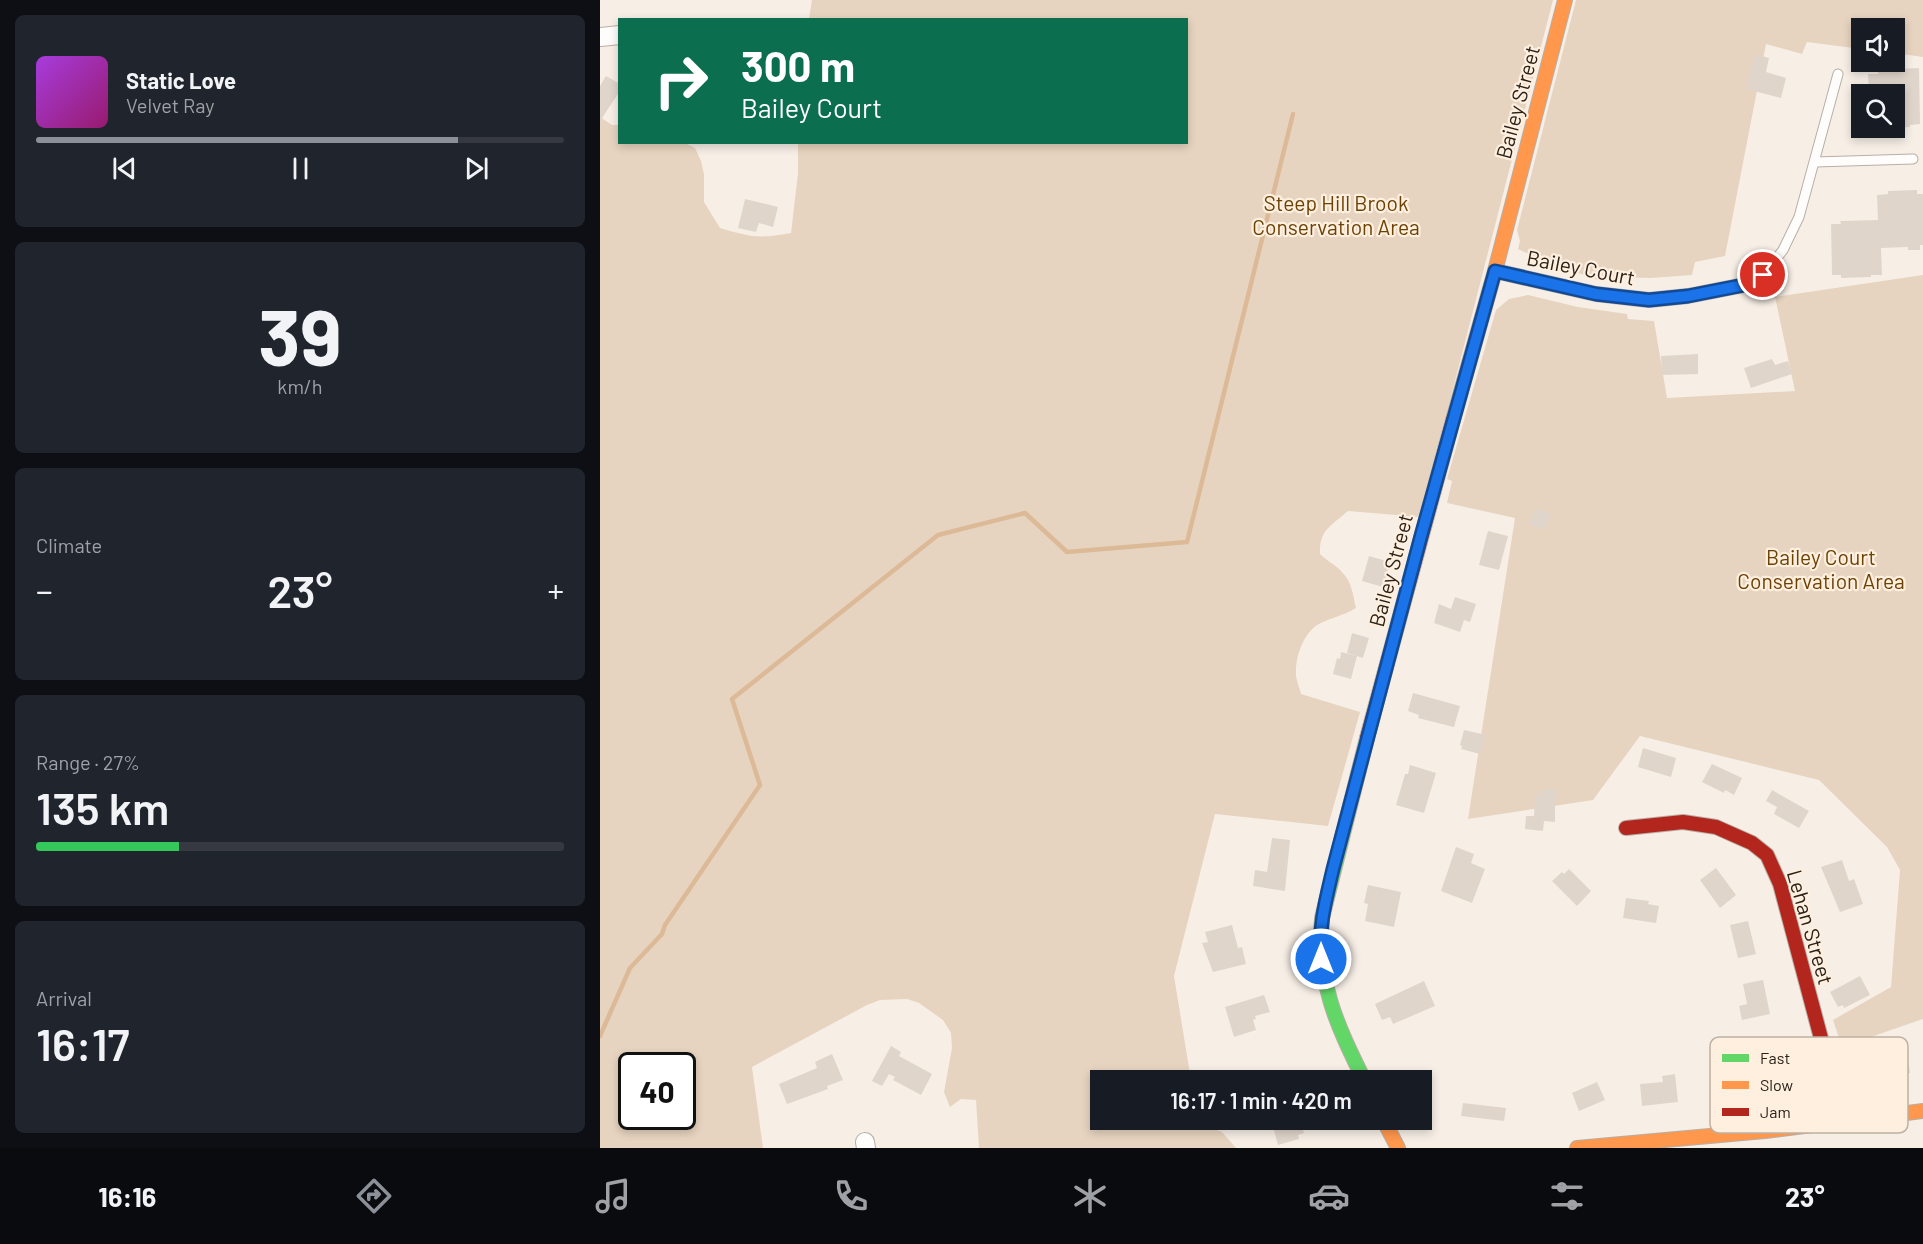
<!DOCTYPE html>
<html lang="en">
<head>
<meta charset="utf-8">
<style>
	:root { --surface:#171b24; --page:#20242c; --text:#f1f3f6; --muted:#9ea1a6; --line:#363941; --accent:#8c9099 }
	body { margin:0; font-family:Barlow,sans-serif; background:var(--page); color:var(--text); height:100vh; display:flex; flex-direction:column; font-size:22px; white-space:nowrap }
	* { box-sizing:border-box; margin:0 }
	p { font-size:20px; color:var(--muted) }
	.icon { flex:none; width:33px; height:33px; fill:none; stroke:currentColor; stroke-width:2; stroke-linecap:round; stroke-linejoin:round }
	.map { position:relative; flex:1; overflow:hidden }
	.panel { display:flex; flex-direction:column; gap:15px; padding:15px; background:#0d0f14; width:600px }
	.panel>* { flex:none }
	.guide { position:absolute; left:18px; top:18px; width:570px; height:126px; border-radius:0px; box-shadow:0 3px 9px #0003; background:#0b6e4f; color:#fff; overflow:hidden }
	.buttons { position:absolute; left:1251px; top:18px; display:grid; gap:12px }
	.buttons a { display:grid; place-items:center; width:54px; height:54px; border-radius:0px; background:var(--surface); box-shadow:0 3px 9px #0003; font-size:30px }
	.speed { position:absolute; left:18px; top:1052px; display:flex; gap:12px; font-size:30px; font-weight:700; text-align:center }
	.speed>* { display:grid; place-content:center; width:78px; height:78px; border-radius:50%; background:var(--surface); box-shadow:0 3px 9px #0003; line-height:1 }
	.speed .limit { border:3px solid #111; border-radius:9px; background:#fff; color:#111 }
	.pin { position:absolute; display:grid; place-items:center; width:51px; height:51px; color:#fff; margin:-26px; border:3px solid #fff; border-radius:50%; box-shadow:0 2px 6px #0007 }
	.me { position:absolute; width:66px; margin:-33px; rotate:0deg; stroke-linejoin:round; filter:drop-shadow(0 0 4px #0008) }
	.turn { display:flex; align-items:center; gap:21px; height:126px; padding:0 24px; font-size:27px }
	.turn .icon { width:78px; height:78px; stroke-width:2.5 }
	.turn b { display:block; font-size:42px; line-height:51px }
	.big { font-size:45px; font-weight:600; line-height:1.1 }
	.panel .card { flex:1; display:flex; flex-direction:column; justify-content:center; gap:9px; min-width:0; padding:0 21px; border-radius:9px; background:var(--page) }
	.panel .dial { align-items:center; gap:0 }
	.dial b { font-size:78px; line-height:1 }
	.song { display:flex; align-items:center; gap:18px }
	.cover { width:72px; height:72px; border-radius:9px; background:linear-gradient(135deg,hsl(280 70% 55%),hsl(320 70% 35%)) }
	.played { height:6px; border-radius:3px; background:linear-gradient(90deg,var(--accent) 80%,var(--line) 80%) }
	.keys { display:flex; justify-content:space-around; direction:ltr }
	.heat { display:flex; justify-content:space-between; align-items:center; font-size:33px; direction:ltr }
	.charge { height:9px; border-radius:4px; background:linear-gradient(90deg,#34c759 27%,var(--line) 0) }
	.trip { position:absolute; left:490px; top:1070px; width:342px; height:60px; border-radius:0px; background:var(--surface); box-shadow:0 3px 9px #0003; font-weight:600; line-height:60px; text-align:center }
	.menu { display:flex; height:96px; justify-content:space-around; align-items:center; background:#090b0e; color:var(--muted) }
	.menu .icon { width:42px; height:42px }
	.menu .active { color:var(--accent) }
	.menu b { font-size:27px; color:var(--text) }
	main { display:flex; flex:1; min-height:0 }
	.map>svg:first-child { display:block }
	.green { fill:#e7d4c0; fill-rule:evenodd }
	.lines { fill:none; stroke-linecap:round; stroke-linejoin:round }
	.stream { stroke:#dcba97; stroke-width:4.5 }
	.building { fill:#e0d5cb }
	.lane-casing { stroke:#b7afa6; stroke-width:11 }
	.street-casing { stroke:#b7afa6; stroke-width:20 }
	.fast-casing { stroke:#b7afa6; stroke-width:16 }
	.slow-casing { stroke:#b7afa6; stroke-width:16 }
	.jam-casing { stroke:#b7afa6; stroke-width:16 }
	.lane { stroke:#fefdfb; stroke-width:9 }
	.street { stroke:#fefdfb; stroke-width:18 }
	.fast { stroke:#63d668; stroke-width:14 }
	.slow { stroke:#ff974d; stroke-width:14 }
	.jam { stroke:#b3261e; stroke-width:14 }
	.route-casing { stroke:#114b97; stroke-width:15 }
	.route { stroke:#1a73e8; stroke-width:10 }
	.labels { text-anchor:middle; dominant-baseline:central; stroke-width:4.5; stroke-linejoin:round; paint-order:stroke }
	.street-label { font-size:21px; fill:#2a2118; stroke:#feefdf }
	.park-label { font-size:21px; fill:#6c4104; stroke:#feefdf }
	.key { fill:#feefdf; stroke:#beb1a3; stroke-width:1.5 }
	.key-label { font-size:16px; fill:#2a2118 }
</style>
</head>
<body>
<main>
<section class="panel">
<div class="card">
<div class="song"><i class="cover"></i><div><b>Static Love</b><p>Velvet Ray</p></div></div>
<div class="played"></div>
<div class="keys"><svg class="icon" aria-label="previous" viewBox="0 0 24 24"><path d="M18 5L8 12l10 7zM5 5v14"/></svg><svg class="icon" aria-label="pause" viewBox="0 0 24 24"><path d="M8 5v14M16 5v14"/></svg><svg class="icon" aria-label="next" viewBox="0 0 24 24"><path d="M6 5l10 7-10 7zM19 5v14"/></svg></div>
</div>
<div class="card dial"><b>39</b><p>km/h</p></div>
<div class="card"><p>Climate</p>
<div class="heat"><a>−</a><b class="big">23°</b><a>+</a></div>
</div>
<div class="card"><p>Range · 27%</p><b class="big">135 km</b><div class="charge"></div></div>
<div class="card"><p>Arrival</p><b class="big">16:17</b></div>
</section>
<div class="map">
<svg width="1323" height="1148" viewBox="0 0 1323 1148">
	<rect width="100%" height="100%" fill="#f7efe6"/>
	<g class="green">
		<path d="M212 0H953L820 517 748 511C731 526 719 530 720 554 727 561 736 565 742 572 752 582 753 595 756 608 743 616 727 619 717 625 702 636 695 658 696 676 697 682 700 689 701 694L760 712 728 826 615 814 574 976 591 1080H501V1119H597L598 1123 622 1132 636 1148H379L376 1100 361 1099 350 1107 344 1092 352 1048 351 1033 343 1020 319 1003 307 999 280 1000 267 1005 152 1067 163 1148H0V117L12 125H19L20 142 85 143 95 148 101 161 104 174V202L120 228C151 237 158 239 191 233L198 173V143L586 142V20L209 19ZM32 1065H82V1116H32Z"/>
		<polygon points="976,0 1323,0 1323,57 1295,53 1294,28 1262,28 1261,49 1207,42 1202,54 1166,44 1125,256 1095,262 1092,275 1051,278 1017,277 998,280 939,259 918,249 920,241 917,230"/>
		<polygon points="1323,275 1323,1019 1242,1047 1233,1020 1291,987 1300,870 1287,847 1219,780 1040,736 993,800 868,819 915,518 847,503 852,481 847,479 896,310 909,299 928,295 978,307 1027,314 1028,319 1054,321 1067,398 1195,391 1175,297"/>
	</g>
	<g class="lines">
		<polyline class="stream" points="0,1036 30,968 62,934 65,925 160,785 132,699 338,535 425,513 467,552 587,542 693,114"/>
	</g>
	<g class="building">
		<polygon points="1155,54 1169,58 1166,72 1186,78 1181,98 1146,89"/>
		<polygon points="1319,68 1320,124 1310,125 1310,127 1294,128 1294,94 1269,94 1268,74 1278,74 1278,71 1297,71 1297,69"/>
		<polygon points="6,76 20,84 20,91 0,121 0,86"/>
		<polygon points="1317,190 1317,194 1323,194 1323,245 1320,245 1320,250 1308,250 1308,247 1281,248 1282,275 1271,275 1271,277 1241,278 1241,275 1232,275 1231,224 1241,224 1240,221 1278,220 1277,195 1288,194 1288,191"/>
		<polygon points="145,199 178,207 173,227 159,223 156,232 138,228"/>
		<polygon points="1098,354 1098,374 1062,375 1061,356"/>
		<polygon points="1172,359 1175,365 1188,361 1192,374 1151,388 1144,368"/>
		<polygon points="935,508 951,514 945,530 929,525"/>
		<polygon points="888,531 908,536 899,570 879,565"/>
		<polygon points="769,556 790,562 783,587 762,581"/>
		<polygon points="855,597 876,604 870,622 864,620 860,632 834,623 839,604 851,609"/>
		<polygon points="752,633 769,638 763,658 747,653"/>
		<polygon points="741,652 757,656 751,679 733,674 737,658 740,659"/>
		<polygon points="813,693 860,706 854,727 818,718 819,715 808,711"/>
		<polygon points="864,730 886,735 880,754 861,749 862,746 860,745"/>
		<polygon points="1043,748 1076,758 1071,777 1038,767"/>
		<polygon points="1112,764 1142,778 1134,795 1125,790 1124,793 1102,782"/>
		<polygon points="810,765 836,773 824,813 796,805 805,774 808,774"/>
		<polygon points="942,789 955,790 955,822 944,821 943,831 925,829 926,816 934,816 935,795 942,795"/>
		<polygon points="1172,790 1209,811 1199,828 1174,814 1177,807 1166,801"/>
		<polygon points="672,838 690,840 685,891 653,886 655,870 667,872"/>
		<polygon points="856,847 874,854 871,863 885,869 872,903 841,891"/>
		<polygon points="1242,860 1249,881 1254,879 1263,904 1240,912 1221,867"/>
		<polygon points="1116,868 1136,895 1120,908 1100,880"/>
		<polygon points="969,869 991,891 977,906 952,881 962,872 964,874"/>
		<polygon points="768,885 801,892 794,927 765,921 768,904 764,903"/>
		<polygon points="1026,898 1049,901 1048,904 1059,906 1056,923 1023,918"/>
		<polygon points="1148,921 1156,954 1138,958 1130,925"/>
		<polygon points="632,925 638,948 642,947 646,964 613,972 602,943 608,942 605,932"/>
		<polygon points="1260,976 1270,995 1244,1008 1243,1005 1238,1007 1230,992"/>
		<polygon points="1163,980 1170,1014 1142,1020 1139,1006 1147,1004 1143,984"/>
		<polygon points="824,981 835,1006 793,1024 790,1017 782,1020 775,1004"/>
		<polygon points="664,995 670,1012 655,1016 656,1019 653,1020 656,1030 634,1037 625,1007"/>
		<polygon points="291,1046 301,1052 299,1056 332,1074 321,1095 293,1080 295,1077 289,1074 282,1086 272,1081"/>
		<polygon points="1307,1053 1310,1073 1276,1078 1273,1058"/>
		<polygon points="232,1054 243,1080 227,1086 228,1089 187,1104 179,1084 217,1068 215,1062"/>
		<polygon points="1075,1074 1078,1102 1042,1106 1040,1084 1063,1082 1062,1076"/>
		<polygon points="997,1082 1005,1100 979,1111 972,1093"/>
		<polygon points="863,1103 906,1108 904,1121 861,1116"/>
		<polygon points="671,1119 700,1119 704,1133 698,1135 699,1139 678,1145"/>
	</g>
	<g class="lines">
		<defs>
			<g id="lane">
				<polyline points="1215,162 1313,159"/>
				<polyline points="1165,273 1183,250 1199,217 1238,74"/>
			</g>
			<g id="street">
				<polyline points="0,37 20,35"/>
				<polyline points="265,1142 266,1148"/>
			</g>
			<path id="fast" d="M764 1080C736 1023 717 983 722 918L767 738"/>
			<g id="slow">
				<polyline points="853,420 895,271 965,0"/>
				<polyline points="783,1119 798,1148"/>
				<polyline points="977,1148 1165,1131 1323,1111"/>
			</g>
			<g id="jam">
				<polyline points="895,271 996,294 1049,300 1088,296 1149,284 1163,275"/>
				<polyline points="767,738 853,420"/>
				<polyline points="1026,828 1083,822 1116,827 1152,843 1167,855 1180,884 1243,1121"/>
			</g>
		</defs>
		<use href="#lane" class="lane-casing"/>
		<use href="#street" class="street-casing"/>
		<use href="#fast" class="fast-casing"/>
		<use href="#slow" class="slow-casing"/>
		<use href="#jam" class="jam-casing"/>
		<use href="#lane" class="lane"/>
		<use href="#street" class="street"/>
		<use href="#fast" class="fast"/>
		<use href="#slow" class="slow"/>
		<use href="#jam" class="jam"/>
	</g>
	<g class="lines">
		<defs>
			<path id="route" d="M721 959C718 928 726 899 733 869L821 536 895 271 996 294 1049 300 1088 296 1149 284 1163 275"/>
		</defs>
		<use href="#route" class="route-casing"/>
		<use href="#route" class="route"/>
	</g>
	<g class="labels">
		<g class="street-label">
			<text transform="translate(917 102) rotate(-75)">Bailey Street</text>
			<text transform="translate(981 267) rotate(11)">Bailey Court</text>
			<text transform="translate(790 570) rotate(-75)">Bailey Street</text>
			<text transform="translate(1211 927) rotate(74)">Lehan Street</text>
		</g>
		<g class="park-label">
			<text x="736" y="202">Steep Hill Brook<tspan x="736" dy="24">Conservation Area</tspan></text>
			<text x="1221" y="556">Bailey Court<tspan x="1221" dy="24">Conservation Area</tspan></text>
		</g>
	</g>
	<rect x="1110" y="1037" width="198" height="96" rx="9" class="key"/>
	<rect x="1122" y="1054" width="27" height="8" fill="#63d668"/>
	<rect x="1122" y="1081" width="27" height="8" fill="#ff974d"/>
	<rect x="1122" y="1108" width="27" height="8" fill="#b3261e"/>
	<g class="key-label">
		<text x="1160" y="1064">Fast</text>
		<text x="1160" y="1091">Slow</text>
		<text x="1160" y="1118">Jam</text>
	</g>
</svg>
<div class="buttons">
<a><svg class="icon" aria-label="sound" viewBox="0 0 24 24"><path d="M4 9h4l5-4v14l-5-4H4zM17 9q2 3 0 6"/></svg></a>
<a><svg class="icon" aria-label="search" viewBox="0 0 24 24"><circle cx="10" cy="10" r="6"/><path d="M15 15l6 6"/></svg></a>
</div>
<div class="speed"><div class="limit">40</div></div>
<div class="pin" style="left:1163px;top:275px;background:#d93025"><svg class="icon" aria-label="arrive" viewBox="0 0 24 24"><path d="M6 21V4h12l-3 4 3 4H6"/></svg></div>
<svg class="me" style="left:721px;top:959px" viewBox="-20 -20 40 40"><circle r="17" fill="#1a73e8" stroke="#fff" stroke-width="3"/><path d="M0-11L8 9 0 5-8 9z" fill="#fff"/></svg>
<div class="trip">16:17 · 1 min · 420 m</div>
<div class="guide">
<div class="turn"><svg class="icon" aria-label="right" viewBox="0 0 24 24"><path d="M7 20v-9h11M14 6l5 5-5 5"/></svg><div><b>300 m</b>Bailey Court</div></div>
</div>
</div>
</main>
<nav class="menu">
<b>16:16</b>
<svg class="icon active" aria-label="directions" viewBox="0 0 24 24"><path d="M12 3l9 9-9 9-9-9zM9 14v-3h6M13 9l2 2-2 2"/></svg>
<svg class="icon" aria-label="music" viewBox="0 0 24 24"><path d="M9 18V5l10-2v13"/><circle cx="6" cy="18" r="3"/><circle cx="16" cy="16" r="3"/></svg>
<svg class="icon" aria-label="phone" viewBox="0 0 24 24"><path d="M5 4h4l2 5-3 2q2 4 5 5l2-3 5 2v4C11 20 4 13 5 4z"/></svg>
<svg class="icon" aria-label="climate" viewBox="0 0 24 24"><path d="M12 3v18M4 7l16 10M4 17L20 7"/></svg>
<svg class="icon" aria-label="car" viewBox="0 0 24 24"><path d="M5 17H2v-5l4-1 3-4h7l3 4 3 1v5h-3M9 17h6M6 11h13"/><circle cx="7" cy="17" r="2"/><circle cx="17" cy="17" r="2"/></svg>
<svg class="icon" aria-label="filters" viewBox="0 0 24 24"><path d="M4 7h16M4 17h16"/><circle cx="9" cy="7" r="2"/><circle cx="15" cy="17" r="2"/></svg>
<b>23°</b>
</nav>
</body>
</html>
